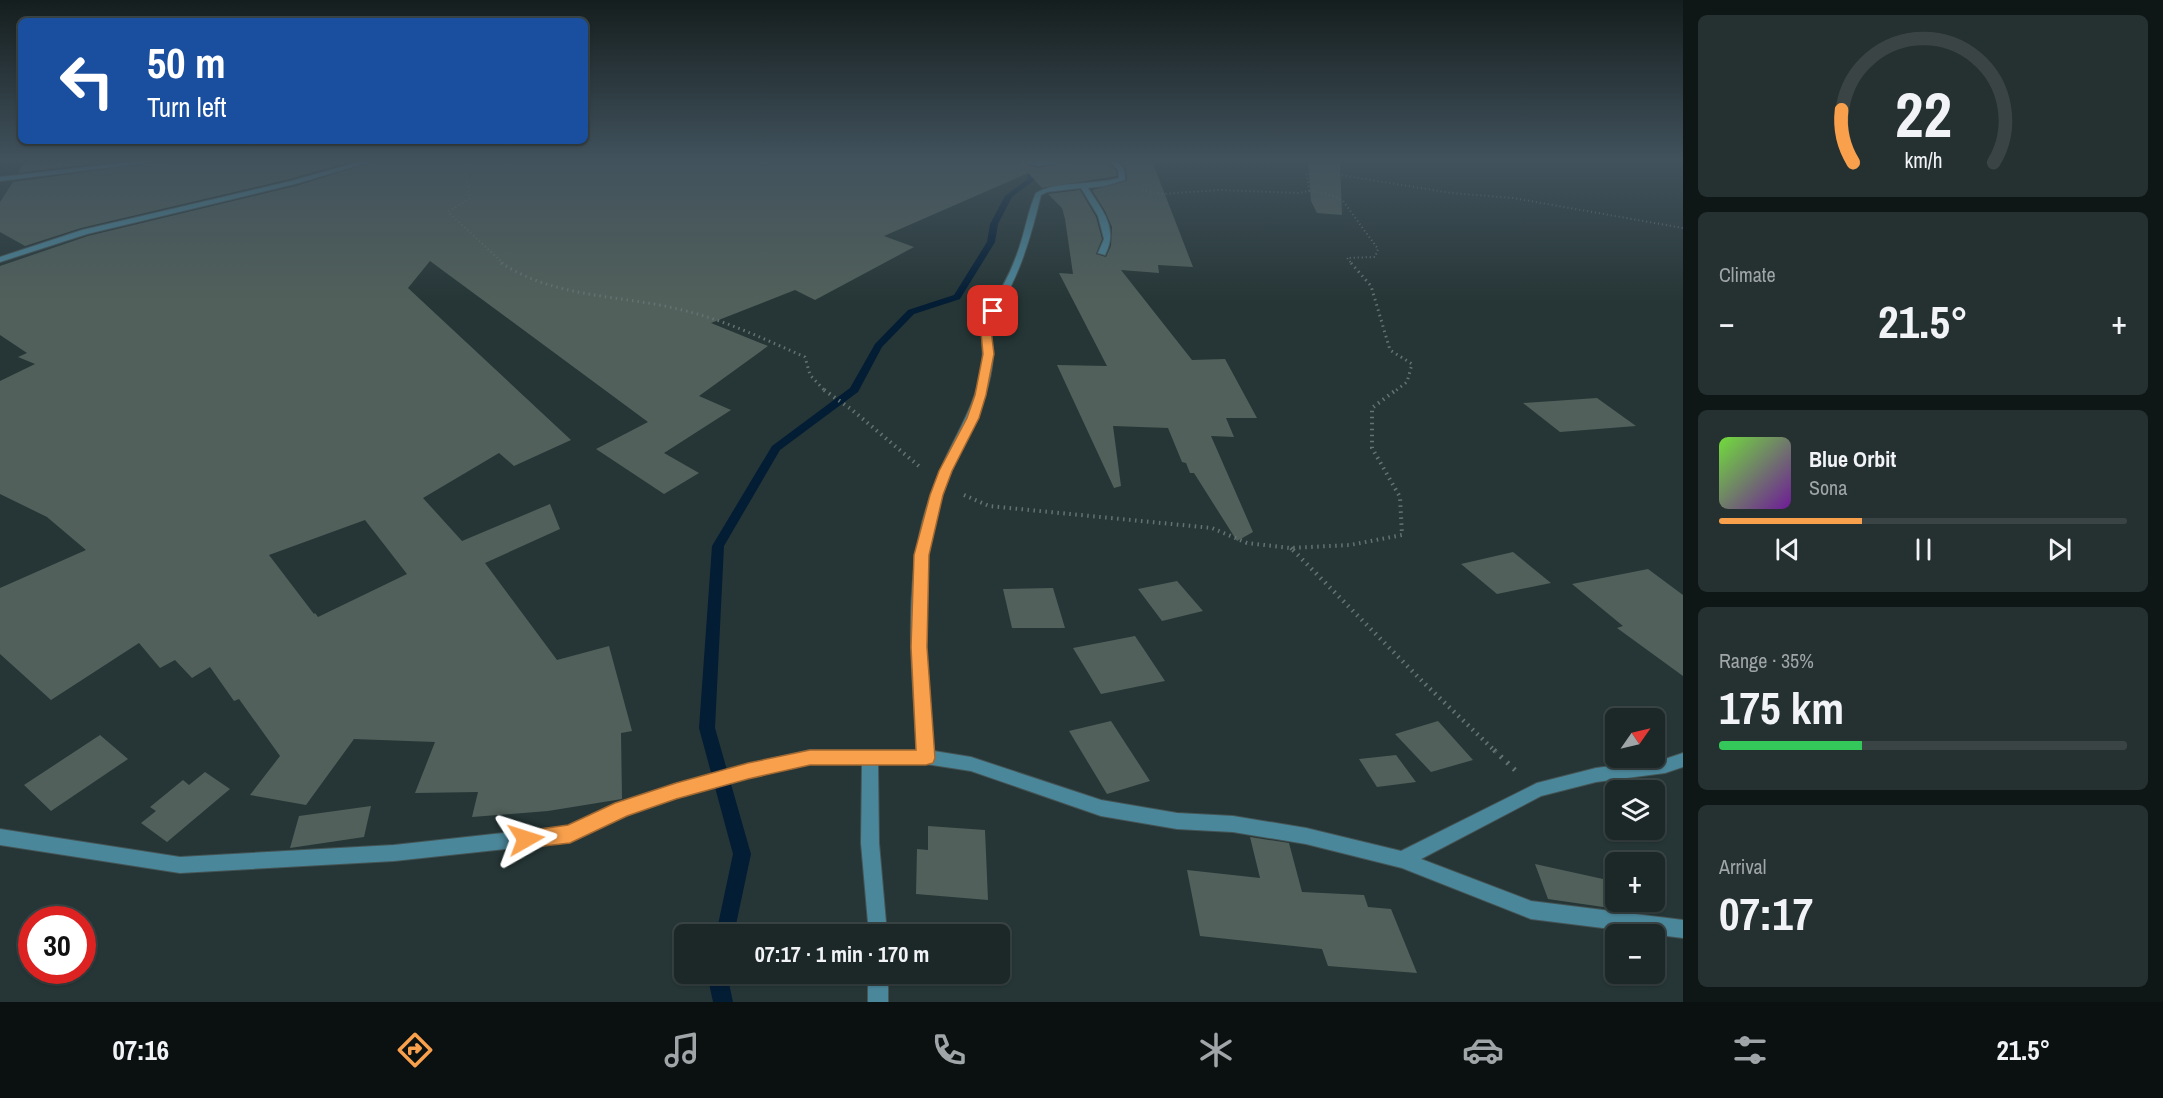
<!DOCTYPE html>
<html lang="en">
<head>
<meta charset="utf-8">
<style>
	:root { --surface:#1c2828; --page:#253030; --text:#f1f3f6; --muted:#a0a6a8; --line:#3a4445; --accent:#f9a04c }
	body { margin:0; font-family:"Archivo Narrow",sans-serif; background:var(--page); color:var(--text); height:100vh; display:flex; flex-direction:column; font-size:22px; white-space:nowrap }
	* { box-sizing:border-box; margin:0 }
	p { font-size:20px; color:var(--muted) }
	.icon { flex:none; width:33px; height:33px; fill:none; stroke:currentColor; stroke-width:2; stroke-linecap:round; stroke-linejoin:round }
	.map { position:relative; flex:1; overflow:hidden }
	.sheet { display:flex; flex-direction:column; gap:15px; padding:15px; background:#0f1616; width:480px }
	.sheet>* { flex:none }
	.hud { position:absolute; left:18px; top:18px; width:570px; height:126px; border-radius:9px; box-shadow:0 2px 4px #0004,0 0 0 2px var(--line); background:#1a4fa0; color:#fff; overflow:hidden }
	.needle { width:39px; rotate:56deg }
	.buttons { position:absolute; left:1605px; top:708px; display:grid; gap:12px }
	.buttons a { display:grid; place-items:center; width:60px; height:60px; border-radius:9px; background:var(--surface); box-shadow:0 2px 4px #0004,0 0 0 2px var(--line); font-size:30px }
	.speed { position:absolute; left:18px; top:906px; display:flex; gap:12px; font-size:30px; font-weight:700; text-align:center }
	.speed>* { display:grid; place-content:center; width:78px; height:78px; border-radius:50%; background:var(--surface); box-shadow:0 2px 4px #0004,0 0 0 2px var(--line); line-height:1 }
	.speed .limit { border:9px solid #d22; background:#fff; color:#111 }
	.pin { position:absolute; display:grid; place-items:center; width:51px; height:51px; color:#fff; margin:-26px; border-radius:12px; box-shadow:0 3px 9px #0006 }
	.me { position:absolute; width:66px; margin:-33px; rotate:84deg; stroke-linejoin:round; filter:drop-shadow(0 0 4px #0008) }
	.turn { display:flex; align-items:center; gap:21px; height:126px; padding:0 30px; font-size:27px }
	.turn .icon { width:78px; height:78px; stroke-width:2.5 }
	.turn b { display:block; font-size:42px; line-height:51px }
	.big { font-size:45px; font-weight:700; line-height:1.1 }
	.sheet .card { flex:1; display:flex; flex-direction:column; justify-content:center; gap:9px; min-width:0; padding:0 21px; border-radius:9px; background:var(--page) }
	.sheet .dial { align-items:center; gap:0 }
	.dial svg { height:156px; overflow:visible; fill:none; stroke:var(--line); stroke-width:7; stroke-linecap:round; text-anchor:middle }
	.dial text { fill:var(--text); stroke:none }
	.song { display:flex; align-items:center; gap:18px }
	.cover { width:72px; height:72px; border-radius:9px; background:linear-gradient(135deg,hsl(100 70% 55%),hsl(280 70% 35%)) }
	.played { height:6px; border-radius:3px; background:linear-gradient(90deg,var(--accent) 35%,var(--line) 35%) }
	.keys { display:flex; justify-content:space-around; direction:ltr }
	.heat { display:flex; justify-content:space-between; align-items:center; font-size:33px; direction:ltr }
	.charge { height:9px; border-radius:4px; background:linear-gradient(90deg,#34c759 35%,var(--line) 0) }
	.trip { position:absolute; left:674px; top:924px; width:336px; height:60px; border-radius:9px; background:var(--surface); box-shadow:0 2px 4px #0004,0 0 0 2px var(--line); font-weight:700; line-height:60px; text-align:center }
	.menu { display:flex; height:96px; justify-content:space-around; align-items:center; background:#0b1010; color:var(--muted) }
	.menu .icon { width:42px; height:42px }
	.menu .selected { color:var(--accent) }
	.menu b { font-size:27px; color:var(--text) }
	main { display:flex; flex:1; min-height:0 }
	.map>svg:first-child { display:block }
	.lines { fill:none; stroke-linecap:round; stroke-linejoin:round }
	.stream { fill:#031d35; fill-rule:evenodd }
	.building { fill:#51605a; fill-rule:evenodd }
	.street-casing { stroke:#455454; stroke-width:2 }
	.path-far4 { stroke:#647272; stroke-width:2; stroke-dasharray:1 3; stroke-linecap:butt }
	.path-far3 { stroke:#647272; stroke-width:3; stroke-dasharray:1.5 4; stroke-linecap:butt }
	.path-far2 { stroke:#647272; stroke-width:4; stroke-dasharray:1.5 4.5; stroke-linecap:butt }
	.path-far1 { stroke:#647272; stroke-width:4.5; stroke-dasharray:1.5 5; stroke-linecap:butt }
	.path { stroke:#647272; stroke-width:5; stroke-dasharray:2 7; stroke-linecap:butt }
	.street { fill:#4b879b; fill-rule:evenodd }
	.route { fill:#f9a04c; stroke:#a26831; stroke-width:1.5 }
</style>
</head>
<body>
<main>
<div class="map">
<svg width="1683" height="1002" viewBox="0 0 1683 1002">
	<rect width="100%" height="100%" fill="#263636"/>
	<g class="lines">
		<g class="stream">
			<polygon points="1027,161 1033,161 1034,180 1012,197 998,224 995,242 960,299 914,314 882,347 858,392 780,450 724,546 715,728 751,854 734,934 716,934 733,854 699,728 712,546 772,446 850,388 875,344 908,310 954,295 987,242 990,224 1005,196 1028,179"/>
			<polygon points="707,974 727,974 733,1002 713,1002"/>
		</g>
	</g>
	<g class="building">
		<polygon points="69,161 117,161 18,173 23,164"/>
		<polygon points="164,161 353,161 290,179 81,228 25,246 0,232 0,202 13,182"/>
		<path d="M375 161H1014L1039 168 1067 161H1108L1116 171 1117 176 1042 188 1028 173 884 236 914 247 815 300 795 290 711 323 768 346 699 396 731 410 664 453 699 473 664 494 596 449 648 422 430 261 408 288 571 440 514 466 499 453 423 498 462 541 550 504 560 529 485 563 557 660 609 646 632 731 621 733 622 799 548 811 472 817 478 792 415 793 435 742 354 739 306 805 250 795 280 756 239 699 234 701 210 667 192 678 175 660 160 668 139 643 51 700 0 654V588L86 550 47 517 0 494V381L35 364 18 357 27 353 0 335V266L88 236 296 186ZM365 520 407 574 318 617 315 613 314 614 269 555Z"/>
		<polygon points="1120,161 1152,161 1193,267 1158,265 1159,273 1121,270 1192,360 1225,359 1257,418 1226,418 1234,437 1211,436 1253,532 1237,541 1194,473 1190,473 1186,463 1182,462 1168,428 1113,426 1121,486 1114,488 1057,365 1107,366 1059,273 1073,274 1065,219 1062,208 1048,194 1080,190 1096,217 1102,239 1096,254 1106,257 1111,246 1112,227 1105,211 1092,190 1127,181 1126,169"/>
		<polygon points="1308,161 1340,161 1342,215 1317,213 1311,201"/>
		<polygon points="1597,398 1636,426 1560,432 1523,403"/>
		<polygon points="1513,552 1551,583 1497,594 1461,564"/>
		<polygon points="1648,569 1683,595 1683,676 1617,628 1623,626 1572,584"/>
		<polygon points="1177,581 1203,611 1162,621 1138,589"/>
		<polygon points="1053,588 1065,628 1012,628 1003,589"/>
		<polygon points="1135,636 1165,681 1101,694 1073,648"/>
		<polygon points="1111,721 1150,781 1107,794 1069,731"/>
		<polygon points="1438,721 1473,760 1431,772 1395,734"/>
		<polygon points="100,735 128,759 51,811 24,785"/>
		<polygon points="1396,755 1416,782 1377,787 1359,759"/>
		<polygon points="205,772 230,789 167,842 141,823 156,811 150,807 183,780 189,785"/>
		<polygon points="371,806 364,837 290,848 299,816"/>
		<polygon points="928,826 985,830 988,900 916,894 917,849 928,850"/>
		<polygon points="1250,837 1289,843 1302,892 1364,895 1368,907 1391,909 1417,973 1328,966 1322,949 1200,936 1187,870 1260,878"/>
		<polygon points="1535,864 1612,881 1616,890 1616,902 1620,902 1624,910 1548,899"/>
	</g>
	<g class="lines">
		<defs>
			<g id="street">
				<polygon points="139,161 162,161 0,181 0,177"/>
				<polygon points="362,161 373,161 295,184 87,234 0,262 0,257 82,230 291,181"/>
				<polygon points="1016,161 1065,161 1039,166"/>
				<path d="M1110 161H1117L1124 169 1125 180 1105 186 1088 188C1102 210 1119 228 1105 255L1098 253 1104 239 1098 216 1081 188 1047 192 1041 195C1030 240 1018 283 990 321 991 336 994 351 992 367 988 397 973 424 960 452 949 475 940 499 934 524 917 599 927 676 934 751L971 757 1101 800 1177 813 1233 816 1306 828 1401 851 1537 783 1596 768 1665 759 1683 753V767L1665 773 1596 782 1541 796 1421 859 1531 901 1683 920V938L1531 919 1402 868 1306 844 1233 832 1177 829 1101 816 971 771 926 764H878L879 843 887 934H869L861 843 862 764H810L748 778 676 798 627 815 570 842 394 861 180 873 0 845V829L180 857 394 845 568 826 616 804 676 784 748 764 810 750H917C912 675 904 598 922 523 928 500 937 477 947 455 961 426 977 399 982 366 984 351 982 336 980 321 999 296 1012 272 1021 242 1026 226 1029 208 1036 193 1055 181 1095 185 1119 178L1118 170Z"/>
				<rect x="868" y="974" width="20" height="28"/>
			</g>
		</defs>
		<use href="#street" class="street-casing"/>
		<g class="path-far4">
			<polyline points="471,161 461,169 467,181 470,198 448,212 504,264"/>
			<polyline points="1142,190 1162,194 1219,190 1299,193 1309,191 1307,174 1328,173 1451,193 1513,198 1683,228"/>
			<polyline points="1309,191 1328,194 1343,201 1378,249 1375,257 1347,258 1352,264"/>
		</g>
		<g class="path-far3">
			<path d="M501 263C559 300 622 294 686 311 727 321 766 340 805 357L810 375 826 392"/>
			<polyline points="1351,263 1371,286 1390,350 1412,364 1407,382 1394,392"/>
		</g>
		<g class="path-far2">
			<polyline points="824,390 851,409 920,467"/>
			<polyline points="964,495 989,506 1212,528 1247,543 1290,548 1350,545 1402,535 1400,497 1372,448 1372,408 1396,390"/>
			<polyline points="1291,548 1295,552"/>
		</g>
		<polyline class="path-far1" points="1293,550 1423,682 1496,752"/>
		<polyline class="path" points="1494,750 1516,771"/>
		<use href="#street" class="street"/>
	</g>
	<linearGradient id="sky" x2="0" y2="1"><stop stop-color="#151e1e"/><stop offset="0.53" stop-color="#41525d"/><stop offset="1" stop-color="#41525d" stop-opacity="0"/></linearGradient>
	<rect width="1683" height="302" fill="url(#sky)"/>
	<polygon class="route" points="990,308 999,311 990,321 994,354 986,395 979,418 952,471 943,495 929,555 927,647 935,758 933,763 926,765 810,765 748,779 676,799 627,816 570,843 526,848 519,845 516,839 519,832 568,825 615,803 676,783 748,763 810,750 916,750 911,647 914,555 930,495 939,471 967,418 975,395 983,354 980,321"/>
</svg>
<div class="buttons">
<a><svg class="needle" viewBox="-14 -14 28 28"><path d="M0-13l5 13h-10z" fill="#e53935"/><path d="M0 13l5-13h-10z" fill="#a0a6a8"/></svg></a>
<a><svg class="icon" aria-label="layers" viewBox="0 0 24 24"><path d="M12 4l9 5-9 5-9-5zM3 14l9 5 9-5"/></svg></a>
<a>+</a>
<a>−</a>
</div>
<div class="speed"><div class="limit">30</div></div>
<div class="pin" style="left:993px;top:311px;background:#d93025"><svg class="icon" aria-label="arrive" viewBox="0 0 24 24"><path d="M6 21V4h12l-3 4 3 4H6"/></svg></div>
<svg class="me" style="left:526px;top:839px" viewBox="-20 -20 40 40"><path d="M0-17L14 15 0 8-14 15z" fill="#f9a04c" stroke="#fff" stroke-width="4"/></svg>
<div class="trip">07:17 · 1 min · 170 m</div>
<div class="hud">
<div class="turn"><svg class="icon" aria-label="left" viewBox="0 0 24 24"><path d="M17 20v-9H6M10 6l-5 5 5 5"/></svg><div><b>50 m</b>Turn left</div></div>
</div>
</div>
<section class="sheet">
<div class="card dial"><svg viewBox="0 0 100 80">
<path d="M14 69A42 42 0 1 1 86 69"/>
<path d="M14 69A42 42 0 0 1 8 42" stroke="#f9a04c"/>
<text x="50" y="56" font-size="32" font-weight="700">22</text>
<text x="50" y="72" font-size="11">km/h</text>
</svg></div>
<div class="card"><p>Climate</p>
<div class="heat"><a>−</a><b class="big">21.5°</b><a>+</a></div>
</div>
<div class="card">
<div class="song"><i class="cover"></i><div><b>Blue Orbit</b><p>Sona</p></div></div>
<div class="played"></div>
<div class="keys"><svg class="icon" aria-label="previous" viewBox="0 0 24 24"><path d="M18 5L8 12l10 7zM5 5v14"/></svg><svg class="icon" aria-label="pause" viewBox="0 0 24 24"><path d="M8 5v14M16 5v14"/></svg><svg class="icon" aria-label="next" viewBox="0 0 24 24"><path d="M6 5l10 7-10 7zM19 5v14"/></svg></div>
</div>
<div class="card"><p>Range · 35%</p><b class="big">175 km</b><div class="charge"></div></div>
<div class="card"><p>Arrival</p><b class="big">07:17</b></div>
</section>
</main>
<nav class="menu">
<b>07:16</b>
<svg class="icon selected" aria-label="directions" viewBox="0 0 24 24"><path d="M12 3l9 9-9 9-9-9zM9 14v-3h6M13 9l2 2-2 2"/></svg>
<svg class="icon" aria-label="music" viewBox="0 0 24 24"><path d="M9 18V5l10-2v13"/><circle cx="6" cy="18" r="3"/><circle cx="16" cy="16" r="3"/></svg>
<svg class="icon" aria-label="phone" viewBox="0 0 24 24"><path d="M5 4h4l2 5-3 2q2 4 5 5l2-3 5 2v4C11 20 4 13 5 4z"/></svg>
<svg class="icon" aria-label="climate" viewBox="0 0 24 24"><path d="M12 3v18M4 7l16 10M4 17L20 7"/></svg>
<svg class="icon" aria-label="car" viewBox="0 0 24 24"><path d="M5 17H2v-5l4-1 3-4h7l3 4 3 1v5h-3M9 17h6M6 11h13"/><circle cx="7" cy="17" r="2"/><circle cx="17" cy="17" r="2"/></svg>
<svg class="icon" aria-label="filters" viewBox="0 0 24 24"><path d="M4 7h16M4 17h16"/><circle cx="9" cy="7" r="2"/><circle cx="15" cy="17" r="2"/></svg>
<b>21.5°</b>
</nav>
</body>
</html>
